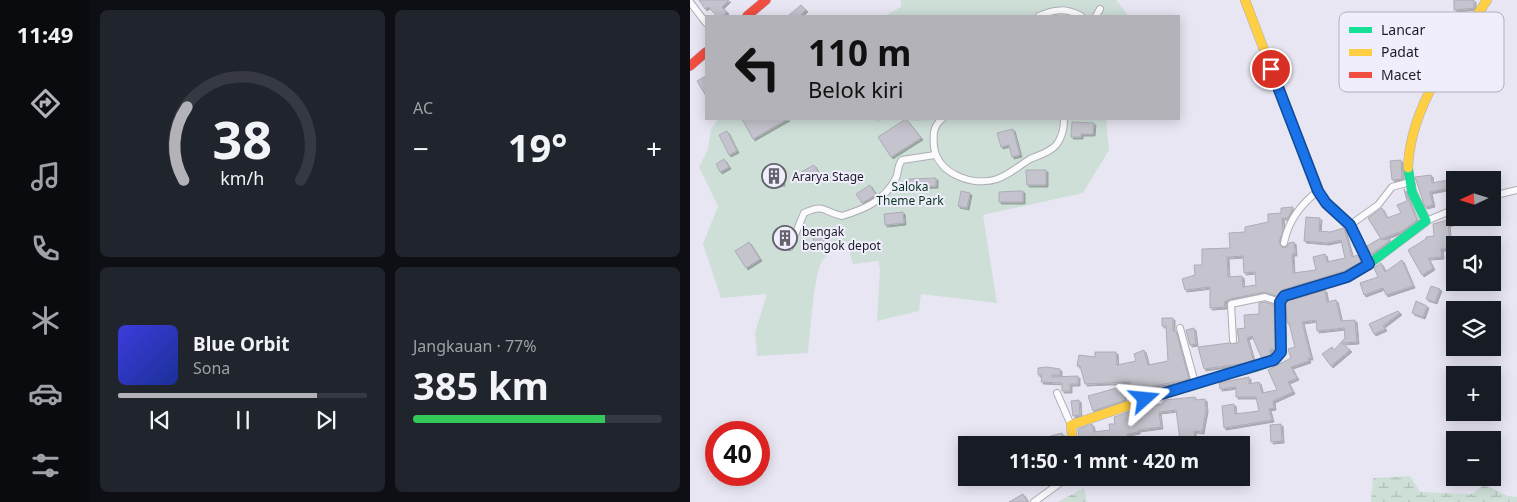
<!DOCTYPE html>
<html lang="id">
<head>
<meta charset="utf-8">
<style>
	:root { --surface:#171b24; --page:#20242c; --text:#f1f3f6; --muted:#9ea1a6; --line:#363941; --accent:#b2b2b8 }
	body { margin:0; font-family:"Noto Sans",sans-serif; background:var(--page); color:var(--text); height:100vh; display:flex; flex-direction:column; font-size:19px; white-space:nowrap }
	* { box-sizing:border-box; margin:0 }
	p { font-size:16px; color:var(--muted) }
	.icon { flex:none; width:28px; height:28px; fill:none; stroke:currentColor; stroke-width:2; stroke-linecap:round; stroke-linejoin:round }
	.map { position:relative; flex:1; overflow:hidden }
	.details { display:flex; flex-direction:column; gap:10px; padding:10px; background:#0d0f14; width:600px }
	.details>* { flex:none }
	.banner { position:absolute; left:15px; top:15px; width:475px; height:105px; border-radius:0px; box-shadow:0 2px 12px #0003; background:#b2b2b8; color:#111; overflow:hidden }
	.needle { width:32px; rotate:266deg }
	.tools { position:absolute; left:756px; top:171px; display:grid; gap:10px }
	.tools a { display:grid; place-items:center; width:55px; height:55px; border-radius:0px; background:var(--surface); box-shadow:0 2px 12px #0003; font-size:25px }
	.speed { position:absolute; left:15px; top:421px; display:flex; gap:10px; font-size:25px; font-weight:700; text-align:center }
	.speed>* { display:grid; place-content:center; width:65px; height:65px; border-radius:50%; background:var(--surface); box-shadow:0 2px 12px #0003; line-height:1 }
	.speed .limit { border:8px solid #d22; background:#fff; color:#111 }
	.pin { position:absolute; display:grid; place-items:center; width:42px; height:42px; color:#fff; margin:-21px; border:2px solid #fff; border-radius:50%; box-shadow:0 1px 5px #0007 }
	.me { position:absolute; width:55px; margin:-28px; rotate:72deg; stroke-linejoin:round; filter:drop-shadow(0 0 4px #0008) }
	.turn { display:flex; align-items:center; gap:18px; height:105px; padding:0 20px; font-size:22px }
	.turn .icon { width:65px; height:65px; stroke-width:2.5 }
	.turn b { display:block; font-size:35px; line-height:42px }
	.big { font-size:38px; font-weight:700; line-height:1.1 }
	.details .tile { flex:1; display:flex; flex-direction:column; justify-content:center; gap:8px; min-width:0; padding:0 18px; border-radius:8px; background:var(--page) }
	.details .dial { align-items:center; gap:0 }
	.dial svg { height:130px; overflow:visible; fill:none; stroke:var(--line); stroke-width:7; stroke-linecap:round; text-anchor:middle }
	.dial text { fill:var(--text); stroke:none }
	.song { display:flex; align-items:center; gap:15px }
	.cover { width:60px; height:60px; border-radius:8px; background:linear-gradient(135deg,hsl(240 70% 55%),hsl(230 70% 35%)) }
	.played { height:5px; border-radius:2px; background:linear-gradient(90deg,var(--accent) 80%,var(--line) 80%) }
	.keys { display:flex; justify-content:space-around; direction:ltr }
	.heat { display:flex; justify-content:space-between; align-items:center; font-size:28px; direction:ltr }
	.charge { height:8px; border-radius:4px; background:linear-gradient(90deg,#34c759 77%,var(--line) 0) }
	.details .tiles { flex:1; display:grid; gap:10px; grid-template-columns:repeat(2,1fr) }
	.trip { position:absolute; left:268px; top:436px; width:292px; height:50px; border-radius:0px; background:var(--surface); box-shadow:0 2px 12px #0003; font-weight:700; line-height:50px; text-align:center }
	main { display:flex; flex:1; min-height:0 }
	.tabs { display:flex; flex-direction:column; width:90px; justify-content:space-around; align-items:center; background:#090b0e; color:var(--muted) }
	.tabs .icon { width:35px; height:35px }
	.tabs .active { color:var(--accent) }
	.tabs b { font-size:22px; color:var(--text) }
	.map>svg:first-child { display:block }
	.wetland { fill:url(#wetland-marsh) }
	.park { fill:#cedfd8 }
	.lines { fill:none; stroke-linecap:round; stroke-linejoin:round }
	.stream { stroke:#94afc2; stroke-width:2.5 }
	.building { fill:#c5c4ce; stroke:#adacb6; fill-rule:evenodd; filter:url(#shadow) }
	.street-casing { stroke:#aeadb6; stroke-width:8 }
	.fast-casing { stroke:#aeadb6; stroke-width:10 }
	.slow-casing { stroke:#aeadb6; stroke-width:10 }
	.jam-casing { stroke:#aeadb6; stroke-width:10 }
	.street { stroke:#fbfbfd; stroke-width:6 }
	.fast { stroke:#16e098; stroke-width:9 }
	.slow { stroke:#ffcf43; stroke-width:9 }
	.jam { stroke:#f24e42; stroke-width:9 }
	.route-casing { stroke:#114b97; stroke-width:12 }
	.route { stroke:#1a73e8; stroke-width:9 }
	.labels { text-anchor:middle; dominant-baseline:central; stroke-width:4; stroke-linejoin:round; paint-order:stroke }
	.poi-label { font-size:12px; fill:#1d1c24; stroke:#f0eefd; text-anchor:start }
	.park-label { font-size:12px; fill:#043319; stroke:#f0eefd }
	.key { fill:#f0eefd; stroke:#b1afbc; stroke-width:1 }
	.key-label { font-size:14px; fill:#1d1c24 }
</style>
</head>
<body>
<main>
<nav class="tabs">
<b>11:49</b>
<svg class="icon active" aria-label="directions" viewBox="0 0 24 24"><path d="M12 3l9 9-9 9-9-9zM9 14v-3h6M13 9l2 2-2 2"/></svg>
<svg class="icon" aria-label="music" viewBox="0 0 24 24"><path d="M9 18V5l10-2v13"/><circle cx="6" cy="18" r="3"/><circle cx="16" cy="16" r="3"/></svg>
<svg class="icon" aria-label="phone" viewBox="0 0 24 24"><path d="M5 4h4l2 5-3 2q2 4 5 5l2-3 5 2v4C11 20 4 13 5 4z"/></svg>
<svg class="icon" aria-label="climate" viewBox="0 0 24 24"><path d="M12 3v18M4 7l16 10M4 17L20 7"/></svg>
<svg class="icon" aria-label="car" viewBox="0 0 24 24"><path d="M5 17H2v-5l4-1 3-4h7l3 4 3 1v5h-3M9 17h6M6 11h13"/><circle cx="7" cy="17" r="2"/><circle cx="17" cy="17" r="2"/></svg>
<svg class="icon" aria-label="filters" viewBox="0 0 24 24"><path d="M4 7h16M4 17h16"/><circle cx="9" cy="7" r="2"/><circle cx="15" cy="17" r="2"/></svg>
</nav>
<section class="details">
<div class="tiles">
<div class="tile dial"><svg viewBox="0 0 100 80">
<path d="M14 69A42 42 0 1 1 86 69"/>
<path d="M14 69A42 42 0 0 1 16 24" stroke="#b2b2b8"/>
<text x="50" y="56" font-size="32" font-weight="700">38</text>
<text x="50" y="72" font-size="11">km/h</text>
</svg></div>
<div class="tile"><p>AC</p>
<div class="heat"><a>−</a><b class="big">19°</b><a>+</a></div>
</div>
<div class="tile">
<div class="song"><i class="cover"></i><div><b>Blue Orbit</b><p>Sona</p></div></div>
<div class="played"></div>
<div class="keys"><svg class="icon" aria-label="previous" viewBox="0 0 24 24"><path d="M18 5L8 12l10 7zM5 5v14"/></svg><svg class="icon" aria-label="pause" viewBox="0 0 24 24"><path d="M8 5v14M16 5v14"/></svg><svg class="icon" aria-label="next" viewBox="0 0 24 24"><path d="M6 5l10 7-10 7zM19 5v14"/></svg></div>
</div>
<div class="tile"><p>Jangkauan · 77%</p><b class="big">385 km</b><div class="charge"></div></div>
</div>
</section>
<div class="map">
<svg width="827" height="502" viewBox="0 0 827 502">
	<defs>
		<pattern id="wetland-marsh" width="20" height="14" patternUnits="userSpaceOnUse" patternTransform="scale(1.25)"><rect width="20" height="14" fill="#cedfd8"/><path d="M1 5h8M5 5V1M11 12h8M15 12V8" fill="none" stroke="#b0bfb9"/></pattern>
		<filter id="shadow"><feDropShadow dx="2" dy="2" stdDeviation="0" flood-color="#0004"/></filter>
	</defs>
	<rect width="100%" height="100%" fill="#e7e6f2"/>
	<g class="wetland">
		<polygon points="720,476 730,492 782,494 794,485 818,496 827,497 827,502 681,502 683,478"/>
		<polygon points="394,488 397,502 368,502"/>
	</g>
	<g class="park">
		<polygon points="211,0 426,0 439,16 194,16 211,7"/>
		<path d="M29 119H416L419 150 393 193 293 215 307 303 231 294 229 311 187 321 190 269 188 261 163 264 157 243C148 248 138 252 132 261 124 274 120 334 118 353L67 356 65 333 77 294 31 298 13 244 28 206 9 167 18 149 21 129Z"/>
	</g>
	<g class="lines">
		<g class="stream">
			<polyline points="186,119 189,119"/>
			<polyline points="222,119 231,119"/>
		</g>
	</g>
	<g class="building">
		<polygon points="9,0 39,0 32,7 37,12 33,16 27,16 18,7 15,9"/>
		<polygon points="764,0 784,0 784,8 764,10"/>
		<polygon points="111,5 116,10 110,16 98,16"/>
		<polygon points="16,76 16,96 7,81"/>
		<polygon points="52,119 98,119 63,139"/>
		<polygon points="216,119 231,138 201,157 188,137"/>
		<polygon points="382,122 404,123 403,134 391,134 391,137 381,137"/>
		<polygon points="323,129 330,155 322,157 319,145 311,147 307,133"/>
		<polygon points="37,131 47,151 39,155 29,135"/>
		<polygon points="34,159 39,167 30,172 26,164"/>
		<polygon points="711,160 712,179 702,180 700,161"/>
		<polygon points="124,165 129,174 116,181 111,172"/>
		<polygon points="92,167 93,184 76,185 75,168"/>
		<polygon points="336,170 356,170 356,185 337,185"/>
		<polygon points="741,175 742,183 758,180 760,188 740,192 743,205 735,207 725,177"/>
		<polygon points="246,178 246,186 219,187 219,179"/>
		<polygon points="180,185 186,195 172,203 166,194"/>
		<polygon points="714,189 727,220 712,231 691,239 678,218 692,208 697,218 711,213 707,205 717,201"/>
		<polygon points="271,191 280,193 277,208 268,206"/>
		<polygon points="328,191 333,191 333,202 309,202 309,192"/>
		<path d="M603 207 598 218H592L593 230 589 242 593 248 597 247 599 243 604 242 605 254H602L603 273 626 270 623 257 635 254 637 262 655 258 651 240 637 243 614 241 616 217 630 218 629 231 640 232 654 228 662 257 668 255 671 262 654 271 592 290 587 296 574 292 540 299 534 302 535 307 520 308V287L495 290 492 279 505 275 504 265H512V249L540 248 539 233 555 232V227L578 222V214L591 213V208ZM553 256 554 273 565 272 566 285 553 287 552 276 538 277 537 257Z"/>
		<polygon points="213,212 214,223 195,225 194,214"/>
		<polygon points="765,214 765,222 759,225 758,221 760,249 751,249 752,257 738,258 743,268 732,275 718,250 736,239 736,237 744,236 743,224 757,220 756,218"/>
		<polygon points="96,230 100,233 94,246 88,243"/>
		<polygon points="136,234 137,246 124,247 123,236"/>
		<polygon points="689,239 701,240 681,254 677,246"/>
		<polygon points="59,242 70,259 56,268 45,251"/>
		<polygon points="712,260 723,286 696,295 693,288 674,295 670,283 688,277 684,268 691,263 695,272"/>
		<polygon points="741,286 750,289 745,302 736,299"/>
		<polygon points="635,290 637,302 646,300 651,321 665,320 667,342 652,343 660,350 641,366 632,354 642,347 644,350 655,338 654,328 627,331 626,320 612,322 621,358 618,358 619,361 601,367 607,378 598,382 603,392 583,401 584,408 579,409 582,420 534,428 532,406 544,404 545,414 569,411 566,397 546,397 546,387 530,389 529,383 559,377 559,384 569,382 572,393 587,390 578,370 601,358 598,349 605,347 599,323 597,323 596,304 598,301"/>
		<polygon points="726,301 737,306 733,317 722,313"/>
		<polygon points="575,302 584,305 585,349 580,349 580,356 572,359 562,336 557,338 564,362 514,369 508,347 539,343 546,344 549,341 547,329 555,328 554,315 569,314 569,303"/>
		<polygon points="708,311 710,313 693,326 695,329 684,334 679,324"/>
		<polygon points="472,318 483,318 483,331 486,331 499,379 451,389 452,392 434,396 435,400 403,411 398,396 441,384 440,382 395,384 390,366 387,366 389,355 405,357 405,352 426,352 427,365 446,361 444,354 454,350 458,365 478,361 476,326 472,326"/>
		<polygon points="504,328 506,344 500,345 496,330"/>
		<polygon points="357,367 370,369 370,375 362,375 362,377 388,376 388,384 380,384 380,391 372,391 372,383 351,382 352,375 348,375 348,368"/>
		<polygon points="505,397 506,400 515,399 516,410 512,432 504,431 505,439 490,440 486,410 469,412 471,427 448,430 448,432 437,434 438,437 418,440 418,444 389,445 388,429 402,424 404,432 420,430 419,424 425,424 424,417 456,406 473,404 473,401 475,400"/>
		<polygon points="389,400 390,415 383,416 381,401"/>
		<polygon points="591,424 592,441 581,442 580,425"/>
		<polygon points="372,433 373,437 376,436 377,445 363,445 361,436"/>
		<polygon points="333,494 338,502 319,502"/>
	</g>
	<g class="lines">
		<defs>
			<g id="street">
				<polyline points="0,2 16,23"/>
				<path d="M349 16C364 9 376 8 391 16"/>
				<polyline points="406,16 410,9"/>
				<path d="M252 119C243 126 243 135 244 147 248 174 283 187 307 179 319 175 330 165 340 159 349 155 361 152 367 144 372 137 374 128 374 119"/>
				<polyline points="802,196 827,190"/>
				<polyline points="736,221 765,209"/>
				<polyline points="660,225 688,205 702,187 720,182"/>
				<path d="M594 243C598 222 611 204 628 191"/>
				<path d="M100 247 114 213C135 203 133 212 152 216 175 209 194 201 206 178 209 171 207 166 212 160L245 155"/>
				<polyline points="490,328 505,383"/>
				<polyline points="543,340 541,304 575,297 590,302"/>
				<polyline points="367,393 381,425"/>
				<polyline points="344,502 377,478"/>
			</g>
			<path id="fast" d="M551 371C603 359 591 349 590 302L594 296 657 277 679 264 736 221 722 192 718 168"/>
			<g id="slow">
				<polyline points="555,0 628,191 636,203"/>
				<path d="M718 168C720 105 764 51 797 0"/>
				<polyline points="383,445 381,425 505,383 551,371"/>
			</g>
			<g id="jam">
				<polyline points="57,16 76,0"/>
				<polyline points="0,66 16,52"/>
				<polyline points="636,203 660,225 679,264"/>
			</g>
		</defs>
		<use href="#street" class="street-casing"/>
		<use href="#fast" class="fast-casing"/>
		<use href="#slow" class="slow-casing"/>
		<use href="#jam" class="jam-casing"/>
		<use href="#street" class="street"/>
		<use href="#fast" class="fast"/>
		<use href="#slow" class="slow"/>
		<use href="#jam" class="jam"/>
	</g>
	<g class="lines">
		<defs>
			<polyline id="route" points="455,399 584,360 591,352 590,302 594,296 657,277 679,264 660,225 636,203 628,191 581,69"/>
		</defs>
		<use href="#route" class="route-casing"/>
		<use href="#route" class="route"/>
	</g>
	<defs>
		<symbol id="building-ring" viewBox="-11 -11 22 22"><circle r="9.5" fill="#f0eefd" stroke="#64636c" stroke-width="1.5"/><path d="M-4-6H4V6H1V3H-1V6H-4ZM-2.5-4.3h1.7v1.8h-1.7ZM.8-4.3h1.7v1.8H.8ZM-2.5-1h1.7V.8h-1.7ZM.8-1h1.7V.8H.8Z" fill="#64636c"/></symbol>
	</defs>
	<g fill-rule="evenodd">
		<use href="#building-ring" x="70" y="162" width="28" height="28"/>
		<use href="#building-ring" x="81" y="224" width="28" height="28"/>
	</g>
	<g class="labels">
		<g class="poi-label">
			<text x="102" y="176">Ararya Stage</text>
			<text x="112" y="231">bengak<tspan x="112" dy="14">bengok depot</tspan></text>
		</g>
		<g class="park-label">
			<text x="220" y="186">Saloka<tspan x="220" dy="14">Theme Park</tspan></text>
		</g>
	</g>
	<rect x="649" y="12" width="165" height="80" rx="8" class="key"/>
	<rect x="659" y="27" width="23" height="6" fill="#16e098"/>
	<rect x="659" y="49" width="23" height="7" fill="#ffcf43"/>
	<rect x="659" y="72" width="23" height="6" fill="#f24e42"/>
	<g class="key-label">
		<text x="691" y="35">Lancar</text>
		<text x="691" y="57">Padat</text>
		<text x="691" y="80">Macet</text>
	</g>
</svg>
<div class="tools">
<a><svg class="needle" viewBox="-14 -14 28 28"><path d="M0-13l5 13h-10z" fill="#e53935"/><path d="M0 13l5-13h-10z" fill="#9ea1a6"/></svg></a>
<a><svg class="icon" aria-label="sound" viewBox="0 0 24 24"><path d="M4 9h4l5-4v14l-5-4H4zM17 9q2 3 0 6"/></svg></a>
<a><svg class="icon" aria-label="layers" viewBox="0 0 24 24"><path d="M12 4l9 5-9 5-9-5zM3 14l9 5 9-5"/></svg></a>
<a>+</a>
<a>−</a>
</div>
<div class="speed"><div class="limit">40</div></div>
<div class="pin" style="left:581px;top:69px;background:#d93025"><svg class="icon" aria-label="arrive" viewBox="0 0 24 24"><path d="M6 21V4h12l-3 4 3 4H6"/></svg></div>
<svg class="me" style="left:455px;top:399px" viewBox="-20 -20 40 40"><path d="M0-17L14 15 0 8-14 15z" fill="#1a73e8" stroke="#fff" stroke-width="4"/></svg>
<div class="trip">11:50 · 1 mnt · 420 m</div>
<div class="banner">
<div class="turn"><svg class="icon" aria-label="left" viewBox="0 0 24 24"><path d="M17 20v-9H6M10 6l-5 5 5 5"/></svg><div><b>110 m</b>Belok kiri</div></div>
</div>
</div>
</main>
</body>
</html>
